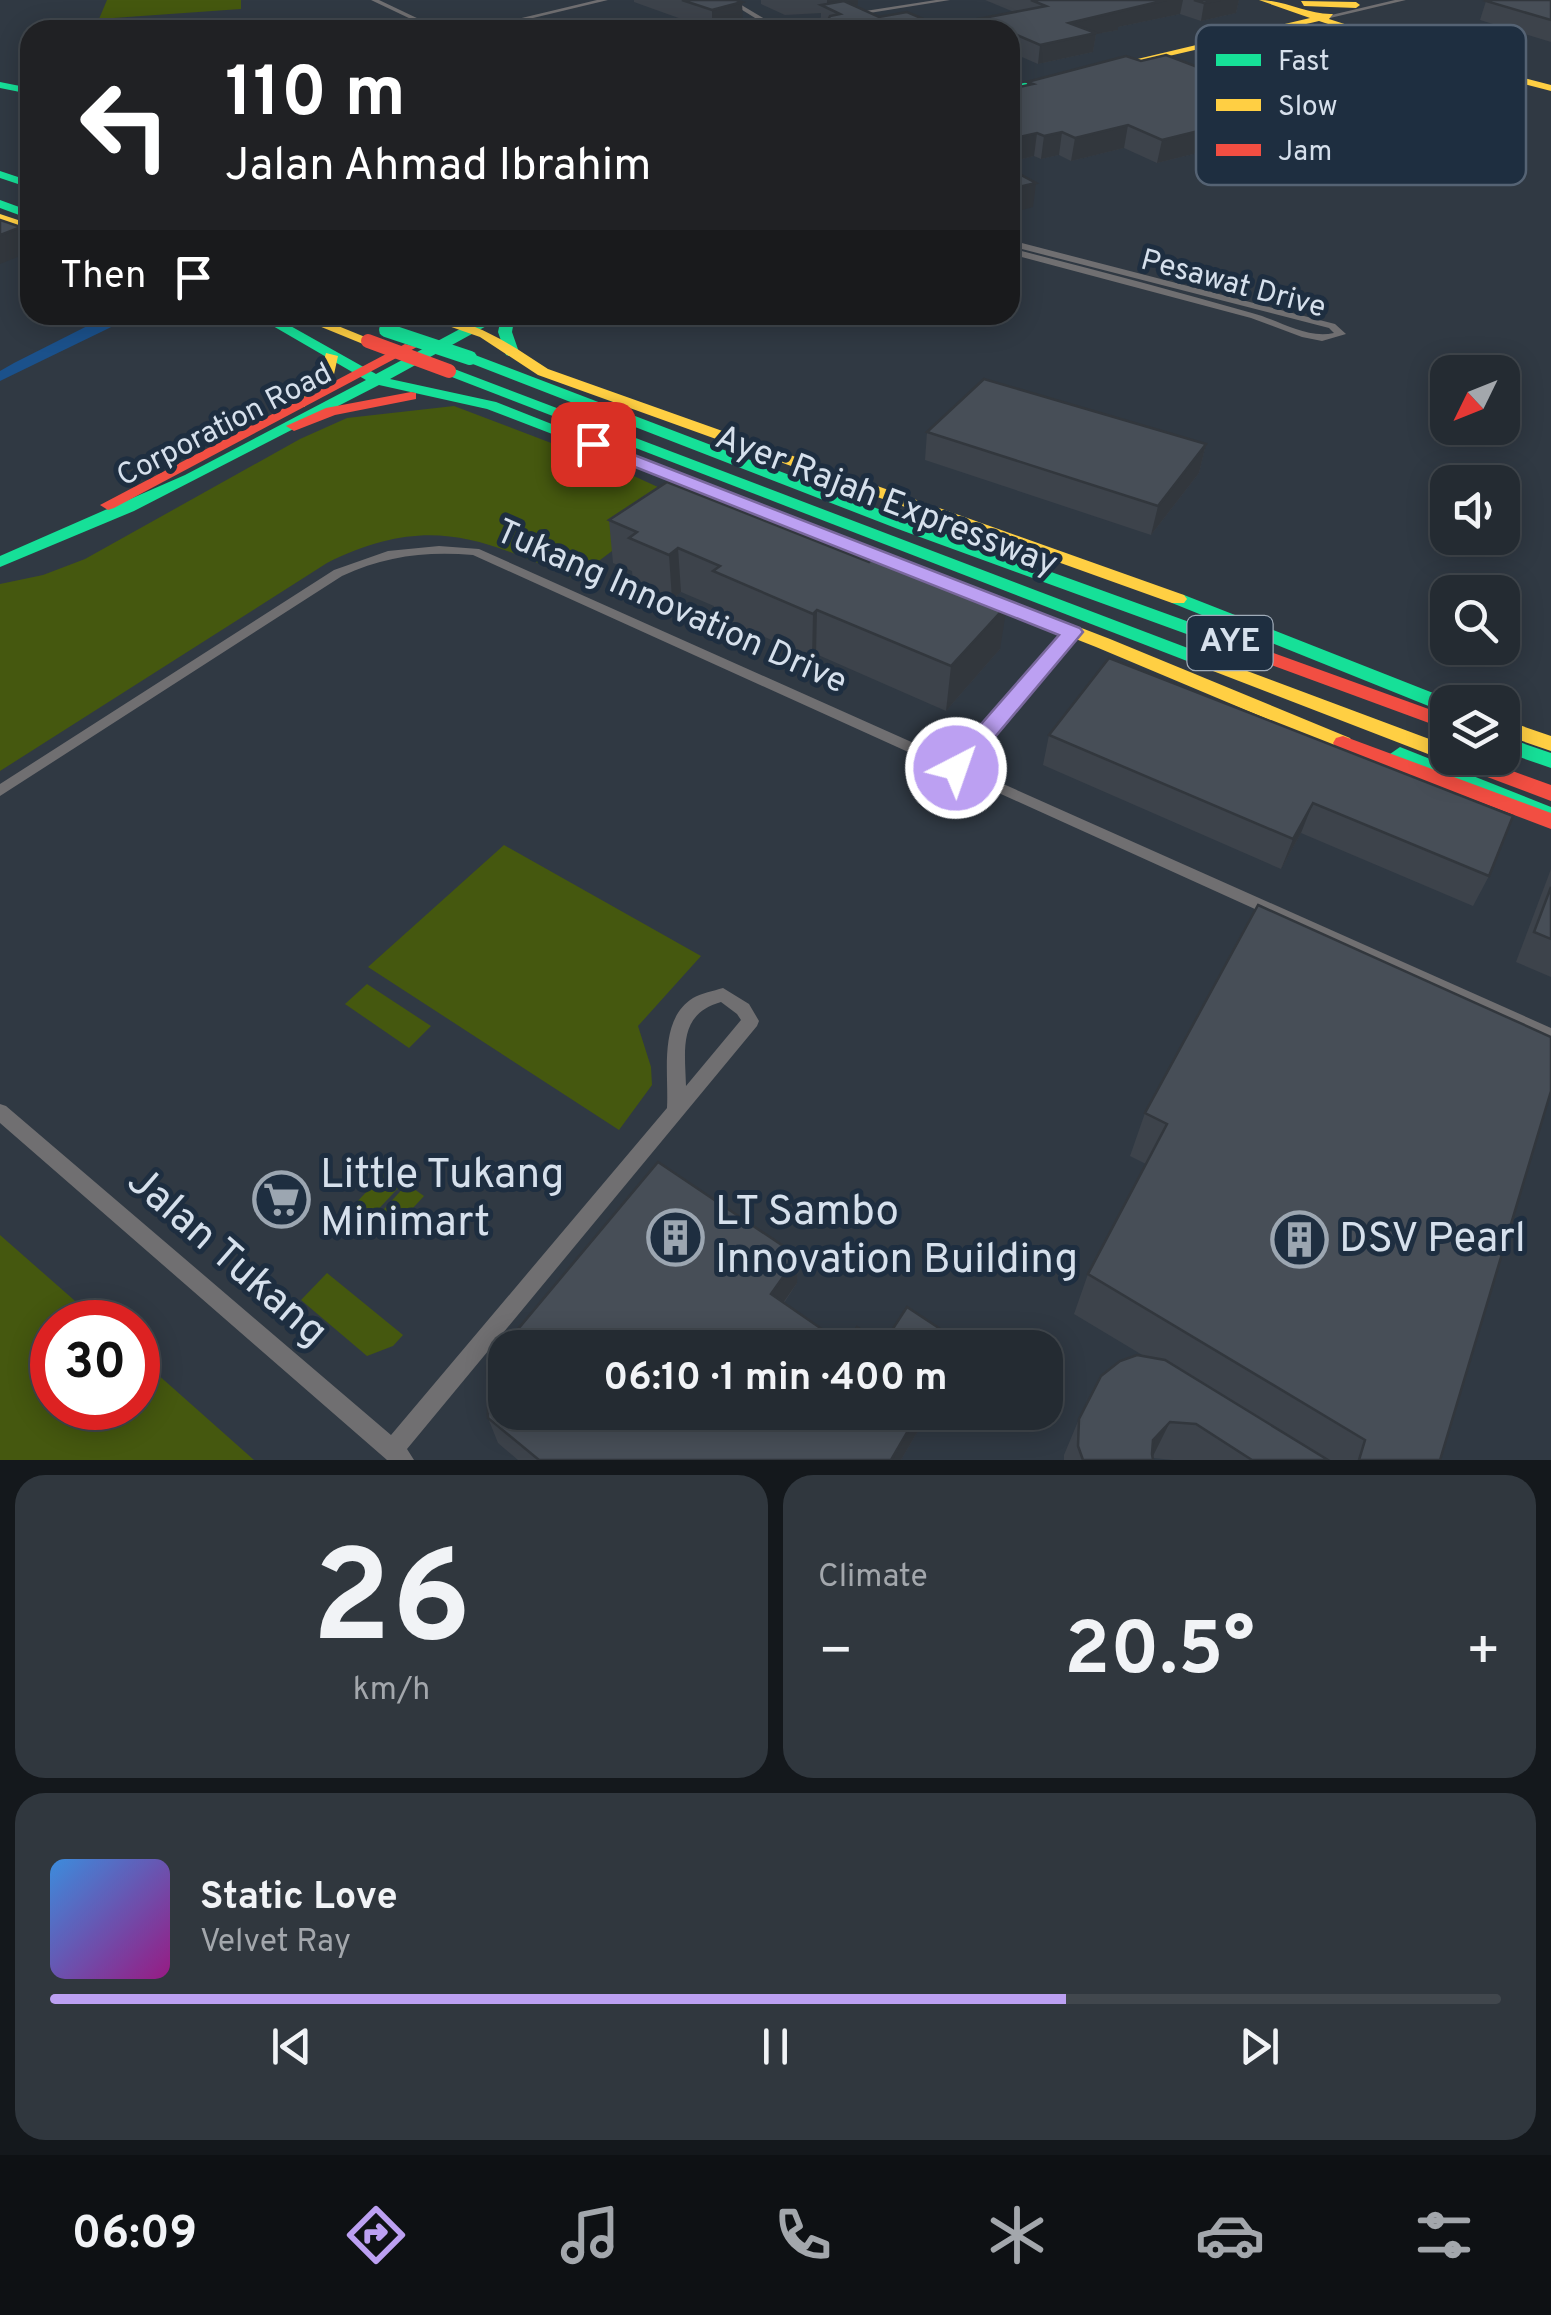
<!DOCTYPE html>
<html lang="en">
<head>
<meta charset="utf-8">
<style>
	:root { --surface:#242b32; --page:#30373e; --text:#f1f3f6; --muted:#a3a7ac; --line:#41474d; --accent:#bca0f2 }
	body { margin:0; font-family:Overpass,sans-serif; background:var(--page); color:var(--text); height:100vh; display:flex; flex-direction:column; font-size:38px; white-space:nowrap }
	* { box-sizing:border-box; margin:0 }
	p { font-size:32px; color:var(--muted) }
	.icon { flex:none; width:55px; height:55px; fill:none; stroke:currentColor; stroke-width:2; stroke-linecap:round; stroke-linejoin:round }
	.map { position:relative; height:1460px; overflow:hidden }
	.details { display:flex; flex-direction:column; gap:15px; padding:15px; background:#14181c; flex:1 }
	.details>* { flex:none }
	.guide { position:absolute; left:20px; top:20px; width:1000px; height:305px; border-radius:30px; box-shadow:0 5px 25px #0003,0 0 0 2px var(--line); background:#202124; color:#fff; overflow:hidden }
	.needle { width:65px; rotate:227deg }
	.buttons { position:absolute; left:1430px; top:355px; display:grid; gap:20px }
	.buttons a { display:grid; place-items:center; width:90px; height:90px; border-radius:20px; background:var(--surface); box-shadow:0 5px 25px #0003,0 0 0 2px var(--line); font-size:50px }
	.speed { position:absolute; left:30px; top:1300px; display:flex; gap:20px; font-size:50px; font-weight:700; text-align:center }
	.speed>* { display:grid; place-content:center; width:130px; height:130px; border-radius:50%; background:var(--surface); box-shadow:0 5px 25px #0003,0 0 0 2px var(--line); line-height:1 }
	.speed .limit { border:15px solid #d22; background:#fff; color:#111 }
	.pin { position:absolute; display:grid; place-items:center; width:85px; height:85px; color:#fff; margin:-42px; border-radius:20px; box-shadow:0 5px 15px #0006 }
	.me { position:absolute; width:110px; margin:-55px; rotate:41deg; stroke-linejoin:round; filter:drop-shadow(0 0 8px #0008) }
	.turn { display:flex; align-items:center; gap:35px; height:210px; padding:0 40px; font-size:45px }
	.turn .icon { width:130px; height:130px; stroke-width:2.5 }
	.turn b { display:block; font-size:70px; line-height:85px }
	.then { display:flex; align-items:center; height:95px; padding:0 40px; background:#0003; gap:20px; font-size:38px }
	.big { font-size:75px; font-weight:700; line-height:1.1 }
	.details .widget { flex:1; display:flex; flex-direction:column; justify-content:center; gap:15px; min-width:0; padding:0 35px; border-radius:30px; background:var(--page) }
	.details .dial { align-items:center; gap:0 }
	.dial b { font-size:130px; line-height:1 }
	.song { display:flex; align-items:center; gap:30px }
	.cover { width:120px; height:120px; border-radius:15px; background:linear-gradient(135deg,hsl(210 70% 55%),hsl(310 70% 35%)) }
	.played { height:10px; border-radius:5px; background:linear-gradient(90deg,var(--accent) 70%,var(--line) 70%) }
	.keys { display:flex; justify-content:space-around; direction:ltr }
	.heat { display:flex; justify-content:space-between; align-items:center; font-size:55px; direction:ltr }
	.details .tiles { flex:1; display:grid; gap:15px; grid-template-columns:1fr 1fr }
	.widget:last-child { grid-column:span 2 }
	.trip { position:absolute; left:488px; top:1330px; width:575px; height:100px; border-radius:30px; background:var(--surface); box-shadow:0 5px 25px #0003,0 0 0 2px var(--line); font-weight:700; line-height:100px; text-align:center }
	.dock { display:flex; height:160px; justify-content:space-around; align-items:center; background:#0e1114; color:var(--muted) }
	.dock .icon { width:70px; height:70px }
	.dock .selected { color:var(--accent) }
	.dock b { font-size:45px; color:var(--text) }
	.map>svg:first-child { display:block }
	.green { fill:#45580f }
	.water { fill:#1b518b }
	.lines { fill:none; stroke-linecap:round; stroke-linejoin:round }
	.street { fill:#706f71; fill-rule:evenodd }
	.fast { fill:#16e098; fill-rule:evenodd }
	.slow { fill:#ffcf43; fill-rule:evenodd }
	.jam { fill:#f24e42; fill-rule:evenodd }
	.fast-bridge { stroke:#16e098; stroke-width:14 }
	.jam-bridge { stroke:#f24e42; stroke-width:14 }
	.wall { fill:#3d434b }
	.shaded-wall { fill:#32373d }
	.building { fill:#474e57; stroke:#32373d; stroke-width:2.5 }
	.route { fill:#bca0f2; stroke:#7a689d; stroke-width:2.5 }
	.labels { text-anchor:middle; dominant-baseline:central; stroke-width:10; stroke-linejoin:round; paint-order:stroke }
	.far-street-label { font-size:30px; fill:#d6e0ec; stroke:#1e2e40 }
	.shield { fill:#1e2e40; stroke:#9fabb8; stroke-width:2.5 }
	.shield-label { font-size:32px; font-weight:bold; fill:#d6e0ec }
	.street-label { font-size:35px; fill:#d6e0ec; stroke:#1e2e40 }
	.near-poi-label { font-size:42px; fill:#d6e0ec; stroke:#1e2e40; text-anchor:start }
	.near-street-label { font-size:42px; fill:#d6e0ec; stroke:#1e2e40 }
	.key { fill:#1e2e40; stroke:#556374; stroke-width:2.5 }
	.key-label { font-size:28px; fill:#d6e0ec }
</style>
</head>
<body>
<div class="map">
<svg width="1551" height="1460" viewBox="0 0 1551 1460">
	<rect width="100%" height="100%" fill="#303943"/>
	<g class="green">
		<polygon points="107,0 241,0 241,9 99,19"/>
		<path d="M454 406 614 467 682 498 575 579C479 537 427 514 327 563L0 771V584L43 575 85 559 300 439 347 418Z"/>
		<polygon points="504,845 701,956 638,1026 651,1067 652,1085 619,1130 368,967"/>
		<polygon points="367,984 431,1026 409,1048 345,1004"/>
		<polygon points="387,1170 404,1182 371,1217 354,1205"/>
		<polygon points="407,1184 424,1196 391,1232 374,1220"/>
		<polygon points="0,1235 99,1322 52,1322 52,1408 138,1408 138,1357 254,1460 0,1460"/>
		<polygon points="327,1273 403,1335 393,1346 367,1356 301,1300"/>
	</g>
	<polygon class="water" points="109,315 136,315 0,381 0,371 14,363"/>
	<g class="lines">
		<g class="street">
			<polygon points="371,0 379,0 442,30 434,30"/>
			<polygon points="597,0 608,0 483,30 472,30"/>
			<polygon points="726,0 733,0 775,25 936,0 950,0 764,30 749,30 768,26"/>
			<polygon points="1395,0 1406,0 1330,18 1327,16"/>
			<path d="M1010 240 1335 324 1346 334 1322 341 1302 337 1251 318 1010 254V248C1091 269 1172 290 1252 313 1279 320 1305 339 1334 333L1329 328 1010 246Z"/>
			<path d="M439 546 479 549 954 761 1068 629H1076L1078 632 1076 635 965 767 1551 1028V1043L473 555C426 551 385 556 342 576L0 796V784L334 570 388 551Z"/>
			<path d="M723 988 749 1004 759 1021 757 1026 407 1449 414 1460H387L0 1123V1104L6 1106 391 1435 667 1108C669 1073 658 1020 693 998 702 993 713 991 723 988ZM721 1002 737 1014 741 1020 686 1086C685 1050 678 1014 721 1002Z"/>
		</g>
		<g class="fast">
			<polygon points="1051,77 1054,82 1010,92 1010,86"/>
			<polygon points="0,82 30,88 30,94 0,88"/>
			<polygon points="0,171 30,181 30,188 0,178"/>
			<polygon points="0,200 30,211 30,219 0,208"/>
			<polygon points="254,315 271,315 376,374 486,315 515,315 512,332 520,355 518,358 506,355 498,332 501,318 390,379 496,402 691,479 689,482 677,482 487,409 379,385 134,511 0,567 0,556 185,475 366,380"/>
			<polygon points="465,355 475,355 910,521 1239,640 1241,644 1232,650 1225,648 898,529 465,361"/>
			<polygon points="449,367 1214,658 1216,662 1207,668 1200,666 444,374 444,368"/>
			<polygon points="1178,594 1184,595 1456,702 1448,702 1448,712 1441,711 1172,603 1169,599"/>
			<polygon points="1502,736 1551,753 1551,768 1502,751"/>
			<polygon points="1400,747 1551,807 1551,824 1393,759 1390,754"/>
		</g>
		<g class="slow">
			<path d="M1259 0C1285 0 1308 15 1333 14L1329 19 1462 62 1551 85V91L1456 66 1319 21 1113 69 1108 66 1310 18Z"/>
			<polygon points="1301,1 1356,2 1360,5 1356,8 1304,6"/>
			<polygon points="0,214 30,224 30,232 0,222"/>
			<polygon points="292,315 311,315 375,341 363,344"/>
			<path d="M417 315C468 315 507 342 548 369L1184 595 1187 599 1184 603H1172L538 375 480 337Z"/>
			<polygon points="326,353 338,356 333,379 304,407 294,407 294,401 319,378"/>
			<polygon points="683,474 1110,639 1350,738 1353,743 1350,748 1336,748 1096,647 677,482 677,476"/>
			<polygon points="1207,656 1448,746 1448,758 1456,758 1448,761 1441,759 1200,666 1198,662 1200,658"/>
			<polygon points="1502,719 1551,736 1551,751 1502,734"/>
		</g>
		<g class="jam">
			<polygon points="405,344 417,347 114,508 108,510 100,505"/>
			<polygon points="411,392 416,393 416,399 335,415 294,431 286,426 326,408"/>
			<polygon points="1232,638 1448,716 1448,730 1225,648 1223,644"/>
			<polygon points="1343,736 1551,813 1551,829 1336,748 1333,743 1336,738"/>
			<polygon points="1447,758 1477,758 1551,785 1551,801 1450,763"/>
		</g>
		<polyline class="fast-bridge" points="386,330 470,358"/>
		<polyline class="jam-bridge" points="368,341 449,371"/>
	</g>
	<g class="wall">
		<polygon points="634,0 736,0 743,22 712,30 634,2"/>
		<polygon points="761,0 858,0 858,5 854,6 824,29 825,27 821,25 821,13 785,15 761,4"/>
		<polygon points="985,0 1239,0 1236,13 1201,21 1180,14 1118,27 1118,30 1096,34 1093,52 1038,64 1010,52 1010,30 977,30 978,19 1014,12"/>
		<polygon points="1551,0 1551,42 1480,20 1486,1"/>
		<polygon points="1141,61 1300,106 1294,129 1157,163 1124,148 1071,161 1059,155 1041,159 1034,156 1010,162 1010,89 1027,86 1027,82"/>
		<polygon points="1315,66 1427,82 1421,104 1383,114 1310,87"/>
		<polygon points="927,432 1206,444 1199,473 1151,535 925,460"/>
		<polygon points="609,520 1000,649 946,711 816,654 812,658 715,615 714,606 681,592 672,599 633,582 632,571 613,563"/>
		<polygon points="1109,658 1489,876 1473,906 1301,833 1281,869 1043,765 1049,735"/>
		<polygon points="1551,869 1551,977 1516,962"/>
		<polygon points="1258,905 1440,1460 1173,1460 1153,1458 1153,1460 1064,1460 1064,1455 1079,1419 1144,1356 1074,1314 1088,1274 1146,1164 1130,1156 1145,1113"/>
		<polygon points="658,1162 798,1256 797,1283 784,1303 845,1345 857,1327 883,1344 907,1307 960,1342 959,1348 505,1348 505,1412 929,1412 901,1460 518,1460 498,1443 488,1418 487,1366"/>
	</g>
	<g class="shaded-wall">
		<polygon points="827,0 858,0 858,5 830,9 827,8"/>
		<polygon points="1166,0 1183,0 1180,14 1118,27 1118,30 1096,34 1093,52 1038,64 1040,45 1069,23"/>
		<polygon points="1220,0 1239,0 1236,13 1201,21 1204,3"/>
		<polygon points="742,2 743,22 712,30 712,10"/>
		<polygon points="1427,82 1421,104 1383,114 1389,92"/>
		<polygon points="1300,106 1294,129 1157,163 1162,140"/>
		<polygon points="1128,125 1124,148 1071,161 1075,138"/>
		<polygon points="1062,132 1059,155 1041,159 1044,136"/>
		<polygon points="1037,133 1034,156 1010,162 1010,139"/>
		<polygon points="1036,183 1033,207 1010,213 1010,189"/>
		<polygon points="21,227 30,252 0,264 0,235"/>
		<polygon points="1206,444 1199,473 1151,535 1158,506"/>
		<polygon points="678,548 681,592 672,599 669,555"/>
		<polygon points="1007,605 1000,649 946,711 951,666"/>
		<polygon points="817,610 816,654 812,658 813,614"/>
		<polygon points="1313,803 1301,833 1281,869 1293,839"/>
		<polygon points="798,1256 797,1283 771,1320 771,1294"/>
		<polygon points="919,1412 929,1412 901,1460 891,1460"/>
		<polygon points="1170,1422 1152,1458 1153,1440"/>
	</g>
	<g class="building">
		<polygon points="682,0 736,0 742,2 712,10"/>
		<polygon points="1031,0 1166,0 1069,23 1096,33 1040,45 1010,32 1010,30 1004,30 978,19 1046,6"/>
		<polygon points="1194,0 1220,0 1204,3"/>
		<polygon points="1489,0 1551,0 1551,20 1486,1"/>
		<polygon points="844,1 879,17 907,12 949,30 752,30 801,21 824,29 830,16 840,14 821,5"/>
		<polygon points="1166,55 1300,106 1162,140 1128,125 1075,138 1062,132 1044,136 1037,133 1010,139 1010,89 1033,84 1027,82 1126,56 1141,61"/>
		<polygon points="1010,169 1036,183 1010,189"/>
		<polygon points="0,220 21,227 0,235"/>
		<polygon points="984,379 1206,444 1158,506 927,432"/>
		<polygon points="667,482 869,562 873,558 987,603 991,599 1007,605 951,666 817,610 813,614 713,571 720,566 678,548 669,555 629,538 637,532 609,520"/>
		<polygon points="1109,658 1513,816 1489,876 1313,803 1293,839 1049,735"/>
		<polygon points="1551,887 1551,939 1534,932"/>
		<polygon points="1258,905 1551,1037 1551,1091 1440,1460 1359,1460 1365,1440 1088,1274 1167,1124 1145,1113"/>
		<polygon points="658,1162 798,1256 771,1294 845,1345 857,1327 883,1344 907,1307 960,1342 957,1348 505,1348 505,1412 919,1412 891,1460 539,1460 488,1418 487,1366"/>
		<polygon points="1137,1355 1165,1360 1328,1460 1252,1460 1196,1424 1170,1422 1153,1440 1152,1454 1153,1460 1083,1460 1078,1446 1079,1419 1101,1376 1120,1361"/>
	</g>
	<polygon class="route" points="593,439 1080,628 1083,632 964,774 948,774 944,768 948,762 1059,635 587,448 584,444"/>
	<defs>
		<symbol id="supermarket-ring" viewBox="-11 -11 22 22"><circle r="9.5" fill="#1e2e40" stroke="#9ca6b1" stroke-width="1.5"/><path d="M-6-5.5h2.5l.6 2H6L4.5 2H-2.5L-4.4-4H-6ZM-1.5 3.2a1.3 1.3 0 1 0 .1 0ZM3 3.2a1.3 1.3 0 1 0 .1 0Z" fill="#9ca6b1"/></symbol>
		<symbol id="building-ring" viewBox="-11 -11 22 22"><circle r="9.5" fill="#1e2e40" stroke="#9ca6b1" stroke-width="1.5"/><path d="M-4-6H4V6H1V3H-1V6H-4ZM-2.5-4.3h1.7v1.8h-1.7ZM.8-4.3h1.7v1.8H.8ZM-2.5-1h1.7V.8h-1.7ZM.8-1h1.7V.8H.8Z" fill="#9ca6b1"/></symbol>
	</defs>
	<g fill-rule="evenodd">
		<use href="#supermarket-ring" x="250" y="1168" width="63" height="63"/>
		<use href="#building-ring" x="644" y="1206" width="63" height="63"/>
		<use href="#building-ring" x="1268" y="1208" width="63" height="63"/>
	</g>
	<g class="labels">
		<g class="far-street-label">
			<text transform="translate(1233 285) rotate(15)">Pesawat Drive</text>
			<text transform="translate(225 426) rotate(-27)">Corporation Road</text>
		</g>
		<rect class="shield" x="1187.5" y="616" width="85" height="54" rx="8"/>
		<g class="shield-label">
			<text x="1230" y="643">AYE</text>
		</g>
		<g class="street-label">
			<text transform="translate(886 502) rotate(21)">Ayer Rajah Expressway</text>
			<text transform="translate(671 608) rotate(24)">Tukang Innovation Drive</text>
		</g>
		<g class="near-poi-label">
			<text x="320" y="1176">Little Tukang<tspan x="320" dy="48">Minimart</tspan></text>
			<text x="715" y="1213">LT Sambo<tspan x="715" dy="48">Innovation Building</tspan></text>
			<text x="1339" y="1240">DSV Pearl</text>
		</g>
		<g class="near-street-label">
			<text transform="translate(226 1258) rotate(41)">Jalan Tukang</text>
		</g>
	</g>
	<rect x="1196" y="25" width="330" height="160" rx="15" class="key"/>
	<rect x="1216" y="54" width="45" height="12" fill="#16e098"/>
	<rect x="1216" y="99" width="45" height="12" fill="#ffcf43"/>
	<rect x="1216" y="144" width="45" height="12" fill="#f24e42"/>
	<g class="key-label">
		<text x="1278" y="70">Fast</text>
		<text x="1278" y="115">Slow</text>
		<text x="1278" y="160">Jam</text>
	</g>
</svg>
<div class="buttons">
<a><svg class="needle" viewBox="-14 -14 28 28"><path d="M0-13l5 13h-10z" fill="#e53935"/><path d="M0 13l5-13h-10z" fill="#a3a7ac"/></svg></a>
<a><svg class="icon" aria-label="sound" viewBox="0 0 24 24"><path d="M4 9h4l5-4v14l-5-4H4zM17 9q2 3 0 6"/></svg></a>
<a><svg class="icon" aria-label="search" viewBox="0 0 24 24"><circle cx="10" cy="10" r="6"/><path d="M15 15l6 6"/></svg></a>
<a><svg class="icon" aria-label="layers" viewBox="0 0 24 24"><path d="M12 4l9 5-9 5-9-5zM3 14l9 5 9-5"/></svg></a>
</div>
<div class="speed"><div class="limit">30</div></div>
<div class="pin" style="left:593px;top:444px;background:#d93025"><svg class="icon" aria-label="arrive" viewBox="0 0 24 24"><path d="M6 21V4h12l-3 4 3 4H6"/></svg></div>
<svg class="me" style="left:956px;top:768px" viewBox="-20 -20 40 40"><circle r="17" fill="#bca0f2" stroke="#fff" stroke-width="3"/><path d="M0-11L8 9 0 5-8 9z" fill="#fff"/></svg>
<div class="trip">06:10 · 1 min · 400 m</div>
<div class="guide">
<div class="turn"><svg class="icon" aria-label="left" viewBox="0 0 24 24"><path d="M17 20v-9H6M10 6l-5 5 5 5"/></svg><div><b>110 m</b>Jalan Ahmad Ibrahim</div></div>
<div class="then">Then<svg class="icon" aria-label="arrive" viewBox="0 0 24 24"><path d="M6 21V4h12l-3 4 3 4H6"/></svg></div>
</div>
</div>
<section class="details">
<div class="tiles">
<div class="widget dial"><b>26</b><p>km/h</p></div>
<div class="widget"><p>Climate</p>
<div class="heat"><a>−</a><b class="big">20.5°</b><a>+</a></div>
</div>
<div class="widget">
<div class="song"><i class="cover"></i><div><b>Static Love</b><p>Velvet Ray</p></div></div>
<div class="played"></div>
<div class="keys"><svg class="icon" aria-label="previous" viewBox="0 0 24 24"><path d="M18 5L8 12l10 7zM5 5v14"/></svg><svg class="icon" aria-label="pause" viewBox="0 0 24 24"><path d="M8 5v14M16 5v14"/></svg><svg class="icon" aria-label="next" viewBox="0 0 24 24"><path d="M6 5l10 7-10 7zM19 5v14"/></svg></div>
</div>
</div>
</section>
<nav class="dock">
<b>06:09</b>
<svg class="icon selected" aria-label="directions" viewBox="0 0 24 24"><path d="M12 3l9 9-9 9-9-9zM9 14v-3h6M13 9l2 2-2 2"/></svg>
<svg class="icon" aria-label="music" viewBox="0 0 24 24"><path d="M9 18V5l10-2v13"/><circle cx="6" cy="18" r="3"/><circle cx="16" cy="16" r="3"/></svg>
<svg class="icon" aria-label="phone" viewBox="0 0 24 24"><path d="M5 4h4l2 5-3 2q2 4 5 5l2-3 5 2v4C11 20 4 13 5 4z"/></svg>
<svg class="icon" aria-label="climate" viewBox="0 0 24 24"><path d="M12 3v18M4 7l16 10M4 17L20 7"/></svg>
<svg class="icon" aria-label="car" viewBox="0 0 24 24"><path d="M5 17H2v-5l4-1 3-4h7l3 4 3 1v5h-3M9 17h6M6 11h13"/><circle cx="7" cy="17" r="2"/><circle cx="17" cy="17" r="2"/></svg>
<svg class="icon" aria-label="filters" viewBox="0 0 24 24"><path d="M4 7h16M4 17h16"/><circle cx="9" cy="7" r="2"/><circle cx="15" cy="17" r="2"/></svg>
</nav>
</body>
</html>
